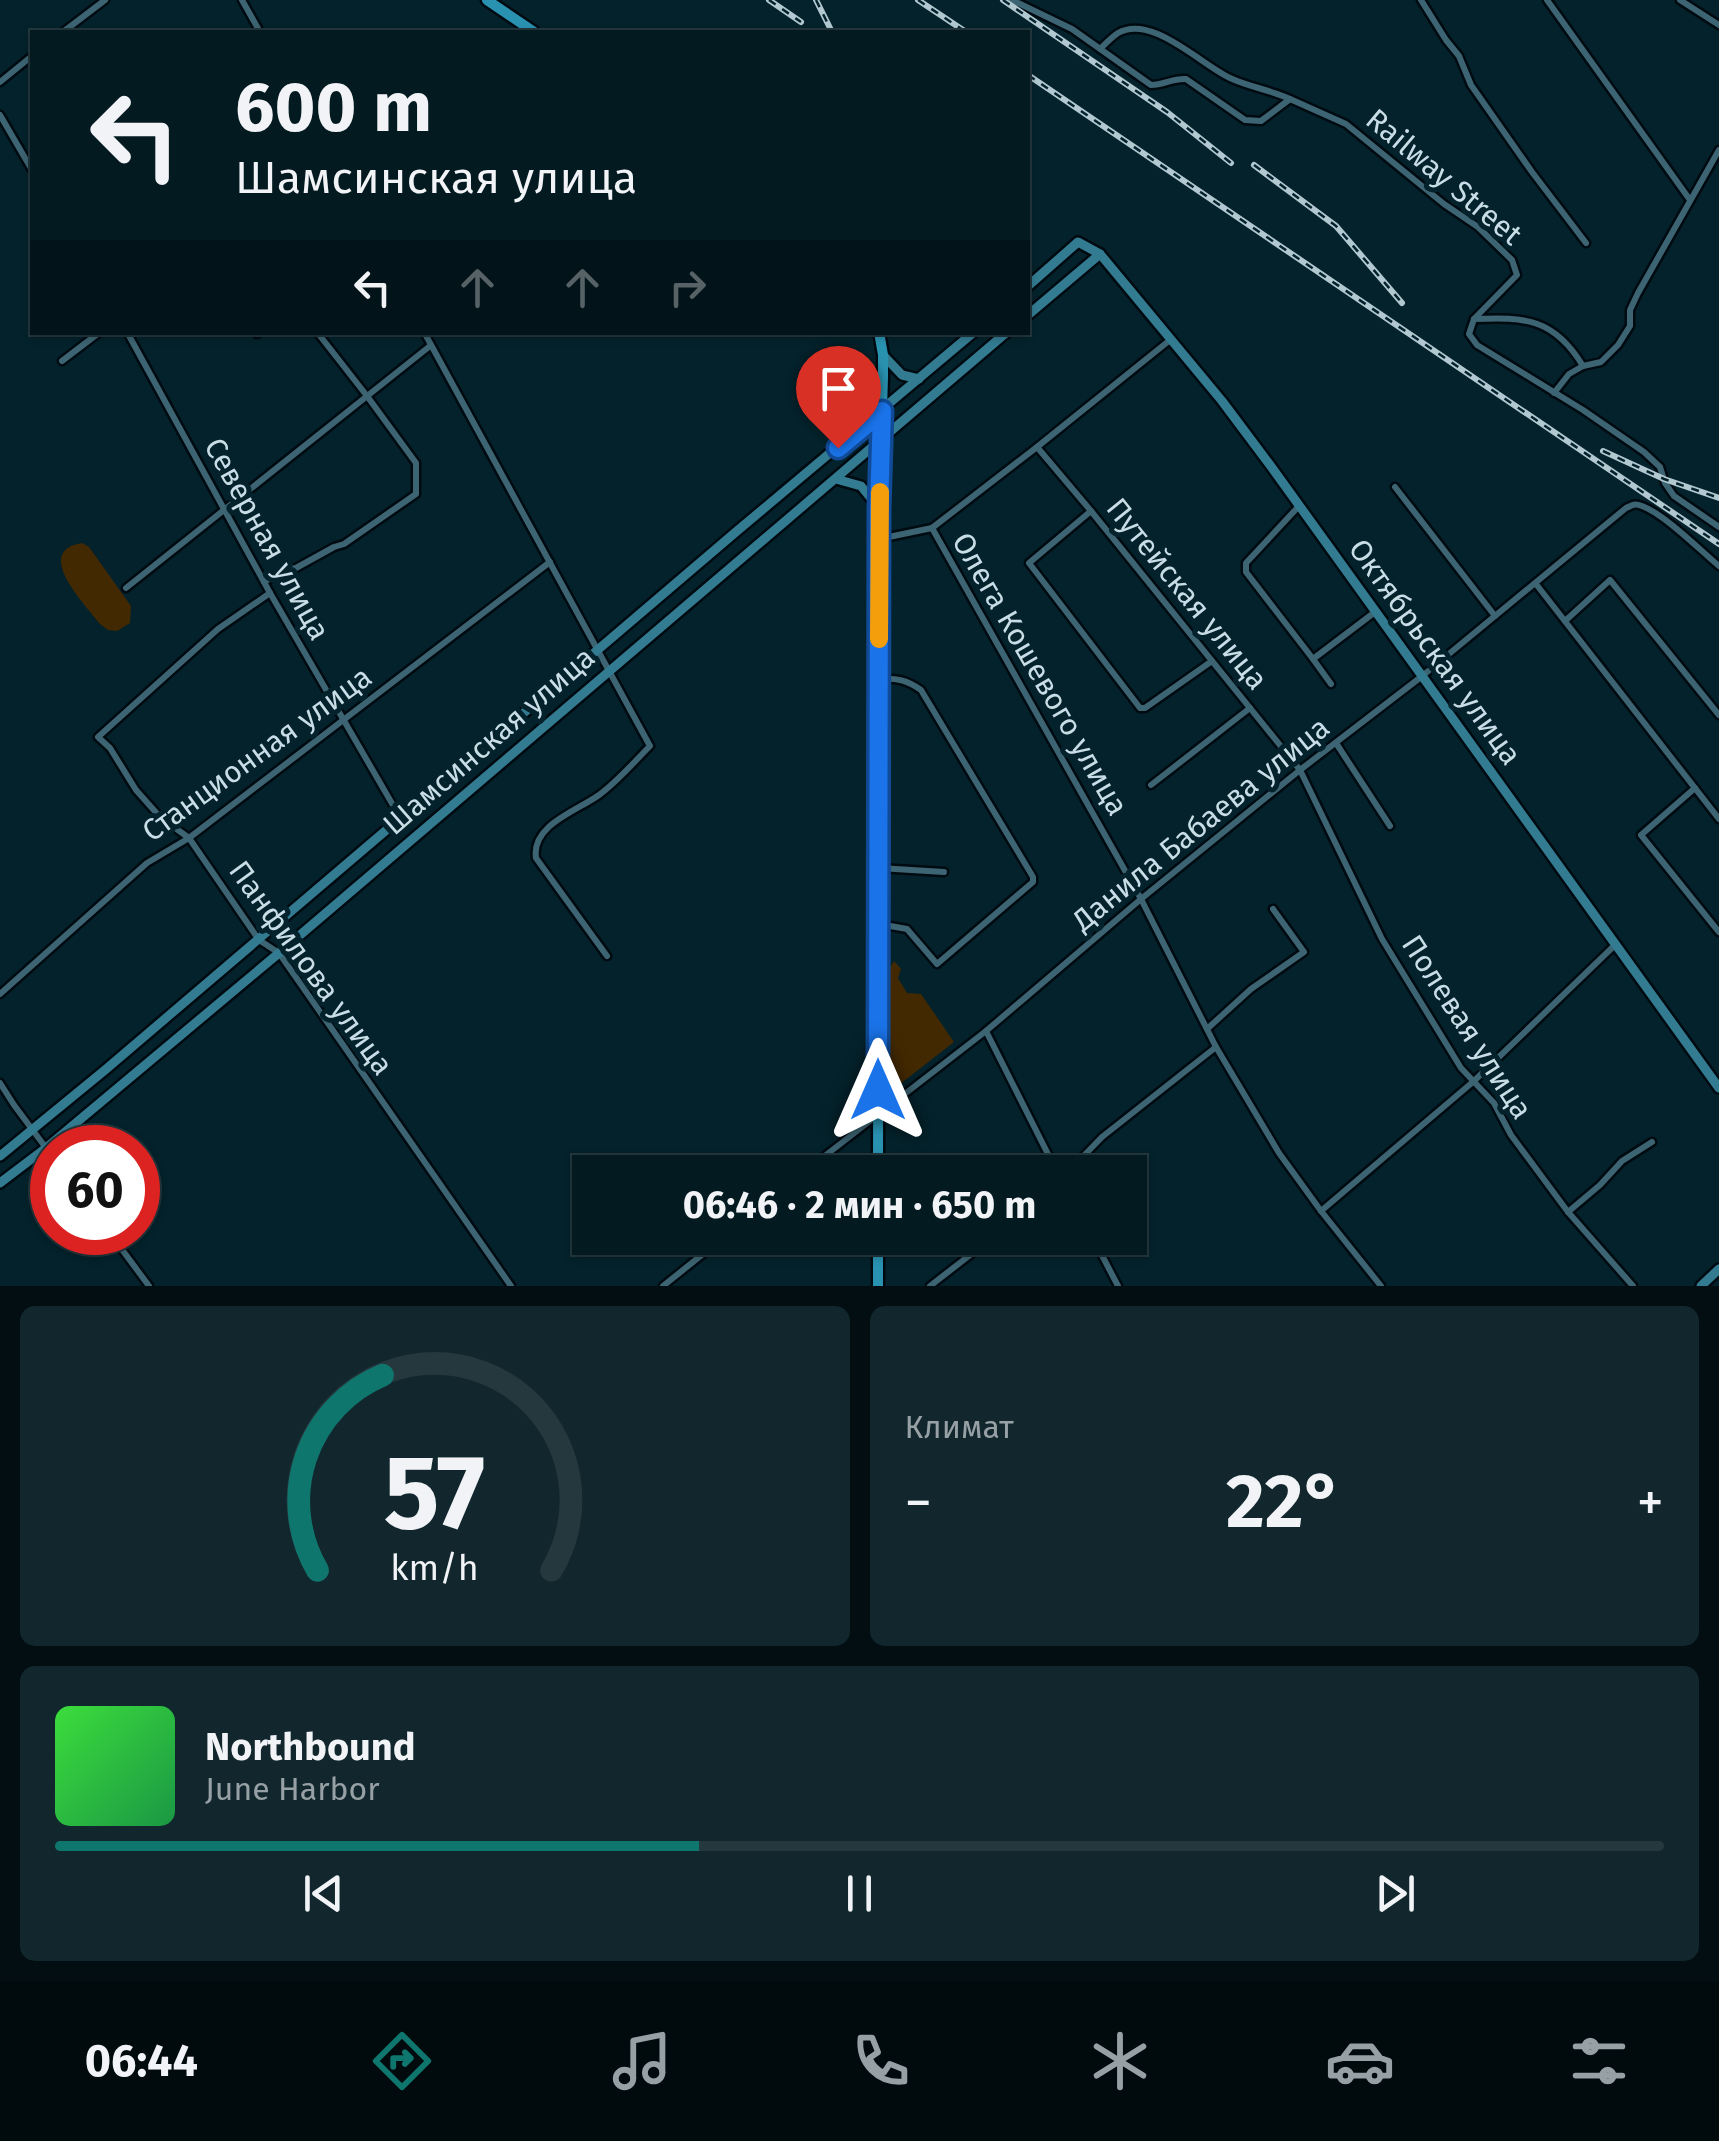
<!DOCTYPE html>
<html lang="ru">
<head>
<meta charset="utf-8">
<style>
	:root { --surface:#031a20; --page:#11272d; --text:#f1f3f6; --muted:#97a1a5; --line:#24383e; --accent:#0f766e }
	body { margin:0; font-family:"Fira Sans",sans-serif; background:var(--page); color:var(--text); height:100vh; display:flex; flex-direction:column; font-size:38px; white-space:nowrap }
	* { box-sizing:border-box; margin:0 }
	p { font-size:32px; color:var(--muted) }
	.icon { flex:none; width:55px; height:55px; fill:none; stroke:currentColor; stroke-width:2; stroke-linecap:round; stroke-linejoin:round }
	.map { position:relative; height:1286px; overflow:hidden }
	.details { display:flex; flex-direction:column; gap:20px; padding:20px; background:#020e12; flex:1 }
	.details>* { flex:none }
	.banner { position:absolute; left:30px; top:30px; width:1000px; height:305px; border-radius:0px; box-shadow:0 2px 8px #0004,0 0 0 2px var(--line); background:#031a20; color:var(--text); overflow:hidden }
	.speed { position:absolute; left:30px; top:1125px; display:flex; gap:20px; font-size:50px; font-weight:700; text-align:center }
	.speed>* { display:grid; place-content:center; width:130px; height:130px; border-radius:50%; background:var(--surface); box-shadow:0 2px 8px #0004,0 0 0 2px var(--line); line-height:1 }
	.speed .limit { border:15px solid #d22; background:#fff; color:#111 }
	.pin { position:absolute; display:grid; place-items:center; width:85px; height:85px; color:#fff; margin:-102px -42px; border-radius:50% 50% 50% 0; rotate:-45deg; box-shadow:0 0 10px #0007 }
	.pin .icon { rotate:45deg }
	.me { position:absolute; width:110px; margin:-55px; rotate:0deg; stroke-linejoin:round; filter:drop-shadow(0 0 8px #0008) }
	.turn { display:flex; align-items:center; gap:35px; height:210px; padding:0 40px; font-size:45px }
	.turn .icon { width:130px; height:130px; stroke-width:2.5 }
	.turn b { display:block; font-size:70px; line-height:85px }
	.lanes { display:flex; align-items:center; height:95px; padding:0 40px; background:#0003; justify-content:center; gap:50px; direction:ltr }
	.lanes .off { opacity:.35 }
	.big { font-size:75px; font-weight:700; line-height:1.1 }
	.details .card { flex:1; display:flex; flex-direction:column; justify-content:center; gap:15px; min-width:0; padding:0 35px; border-radius:15px; background:var(--page) }
	.details .dial { align-items:center; gap:0 }
	.dial svg { height:260px; overflow:visible; fill:none; stroke:var(--line); stroke-width:7; stroke-linecap:round; text-anchor:middle }
	.dial text { fill:var(--text); stroke:none }
	.song { display:flex; align-items:center; gap:30px }
	.cover { width:120px; height:120px; border-radius:15px; background:linear-gradient(135deg,hsl(120 70% 55%),hsl(140 70% 35%)) }
	.played { height:10px; border-radius:5px; background:linear-gradient(90deg,var(--accent) 40%,var(--line) 40%) }
	.keys { display:flex; justify-content:space-around; direction:ltr }
	.heat { display:flex; justify-content:space-between; align-items:center; font-size:55px; direction:ltr }
	.details .tiles { flex:1; display:grid; gap:20px; grid-template-columns:1fr 1fr }
	.card:last-child { grid-column:span 2 }
	.trip { position:absolute; left:572px; top:1155px; width:575px; height:100px; border-radius:0px; background:var(--surface); box-shadow:0 2px 8px #0004,0 0 0 2px var(--line); font-weight:700; line-height:100px; text-align:center }
	.tabs { display:flex; height:160px; justify-content:space-around; align-items:center; background:#010a0d; color:var(--muted) }
	.tabs .icon { width:70px; height:70px }
	.tabs .current { color:var(--accent) }
	.tabs b { font-size:45px; color:var(--text) }
	.map>svg:first-child { display:block }
	.green { fill:#432902 }
	.lines { fill:none; stroke-linecap:round; stroke-linejoin:round }
	.street-casing { stroke:#000a11; stroke-width:11 }
	.secondary-casing { stroke:#000a11; stroke-width:14 }
	.primary-casing { stroke:#000a11; stroke-width:15 }
	.street { stroke:#3d6472; stroke-width:6 }
	.secondary { stroke:#337b91; stroke-width:9 }
	.primary { stroke:#2992b0; stroke-width:10 }
	.rail-casing { stroke:#b2c8d0; stroke-width:6 }
	.rail { stroke:#04222b; stroke-width:2.5; stroke-dasharray:8; stroke-linecap:butt }
	.route-casing { stroke:#114b97; stroke-width:25 }
	.route { stroke:#1a73e8; stroke-width:18 }
	.slow { stroke:#f59e0b; stroke-width:18 }
	.labels { text-anchor:middle; dominant-baseline:central; stroke-width:10; stroke-linejoin:round; paint-order:stroke }
	.street-label { font-size:30px; fill:#c8dde5; stroke:#04222b }
</style>
</head>
<body>
<div class="map">
<svg width="1719" height="1286" viewBox="0 0 1719 1286">
	<rect width="100%" height="100%" fill="#04222b"/>
	<g class="green">
		<path d="M82 543 89 547 131 606 130 623 117 631 108 630 100 624C85 604 32 551 82 543Z"/>
		<polygon points="894,961 901,969 898,978 907,993 921,994 954,1042 895,1088 890,1083 889,969"/>
	</g>
	<g class="lines">
		<defs>
			<g id="street">
				<polyline points="242,0 260,32"/>
				<path d="M1012 0 1072 29 1151 85C1164 85 1173 78 1186 79L1245 120 1261 121 1290 99 1346 124 1444 204 1478 227 1512 260 1517 275 1474 319 1469 334 1477 345 1583 410 1644 452 1660 467 1665 483 1674 496 1719 527"/>
				<polyline points="1421,0 1446,40 1459,56 1471,85 1532,172 1586,243"/>
				<polyline points="1547,0 1690,200"/>
				<polyline points="1680,0 1719,25"/>
				<polyline points="63,32 105,0"/>
				<path d="M1100 49C1105 44 1112 37 1118 33 1152 14 1200 64 1230 78 1249 87 1271 90 1290 99"/>
				<polyline points="0,82 32,56"/>
				<polyline points="0,115 32,170"/>
				<path d="M1474 319C1525 317 1554 318 1583 366"/>
				<polyline points="127,332 270,593 401,819"/>
				<path d="M424 332 650 746C634 762 617 782 599 795 577 811 531 825 536 858L607 956"/>
				<polyline points="257,334 259,332"/>
				<polyline points="62,361 100,332"/>
				<polyline points="1554,393 1569,374 1583,366 1601,362 1618,345 1630,326 1630,310 1638,293 1719,150"/>
				<polyline points="1037,447 1091,511 1300,770 1382,939 1461,1068 1494,1103 1511,1135 1568,1212 1633,1286"/>
				<polyline points="1395,487 1495,616"/>
				<polyline points="1299,506 1246,563 1246,572 1313,659 1375,612"/>
				<polyline points="1091,511 1029,563 1140,708 1145,708 1212,661"/>
				<polyline points="932,528 1141,899 1216,1047 1279,1153 1321,1211 1381,1286"/>
				<polyline points="879,539 932,528 1037,447 1170,340"/>
				<polyline points="264,582 287,569 296,568 334,547 344,544 416,494 416,463 367,396 317,332"/>
				<polyline points="1536,584 1719,819"/>
				<polyline points="126,588 430,346"/>
				<polyline points="270,593 218,629 98,737 110,748 136,790 160,817 189,838 259,940 279,953 511,1286"/>
				<polyline points="1565,621 1610,580 1719,715"/>
				<polyline points="1313,659 1331,684"/>
				<polyline points="1336,743 1390,826"/>
				<polyline points="1151,785 1250,708"/>
				<polyline points="1695,788 1641,835 1719,932"/>
				<polyline points="879,868 944,872"/>
				<path d="M879 924 907 929 937 964 1033 882V877L921 690C907 680 897 678 880 679"/>
				<polyline points="0,994 147,863 189,838 550,562"/>
				<polyline points="1207,1029 1251,989 1304,952 1273,909"/>
				<polyline points="986,1031 1057,1172"/>
				<polyline points="0,1083 14,1105 52,1156"/>
				<path d="M804 1172 986 1031 1141 899 1300 770 1421 677 1626 508C1633 505 1634 503 1642 506 1664 514 1700 550 1719 566"/>
				<polyline points="1068,1172 1102,1137 1216,1047"/>
				<polyline points="1321,1211 1474,1081 1616,944"/>
				<polyline points="1568,1212 1600,1185 1622,1161 1652,1142"/>
				<polyline points="109,1232 149,1286"/>
				<polyline points="1093,1238 1118,1286"/>
				<polyline points="663,1286 723,1238"/>
				<polyline points="930,1286 992,1238"/>
			</g>
			<g id="secondary">
				<polyline points="1028,286 1078,242 1100,254 1222,401 1270,465 1719,1088"/>
				<polyline points="1028,315 1100,254"/>
				<polyline points="883,355 902,375 919,379"/>
				<polyline points="836,479 861,486 879,508"/>
				<polyline points="0,1156 105,1070 737,531 974,332"/>
				<polyline points="0,1183 46,1148 279,953 1007,332"/>
				<polyline points="1701,1286 1719,1269"/>
			</g>
			<g id="primary">
				<polyline points="487,0 534,32"/>
				<polyline points="878,1172 879,508 883,376 883,355 879,332"/>
				<polyline points="878,1286 878,1238"/>
			</g>
		</defs>
		<use href="#street" class="street-casing"/>
		<use href="#secondary" class="secondary-casing"/>
		<use href="#primary" class="primary-casing"/>
		<use href="#street" class="street"/>
		<use href="#secondary" class="secondary"/>
		<use href="#primary" class="primary"/>
		<defs>
			<g id="rail">
				<polyline points="769,0 801,22"/>
				<polyline points="816,0 832,32"/>
				<polyline points="918,0 966,32"/>
				<polyline points="1003,0 1167,112 1231,163"/>
				<polyline points="1028,75 1719,544"/>
				<polyline points="1254,165 1336,226 1402,303"/>
				<polyline points="1603,451 1664,479 1719,498"/>
			</g>
		</defs>
		<use href="#rail" class="rail-casing"/>
		<use href="#rail" class="rail"/>
	</g>
	<g class="lines">
		<defs>
			<polyline id="route" points="838,448 882,411 879,508 878,1090"/>
		</defs>
		<use href="#route" class="route-casing"/>
		<use href="#route" class="route"/>
		<polyline class="slow" points="879,639 880,492"/>
	</g>
	<g class="labels">
		<g class="street-label">
			<text transform="translate(1444 177) rotate(40)">Railway Street</text>
			<text transform="translate(267 539) rotate(61)">Северная улица</text>
			<text transform="translate(1187 594) rotate(51)">Путейская улица</text>
			<text transform="translate(1435 652) rotate(54)">Октябрьская улица</text>
			<text transform="translate(1040 674) rotate(60)">Олега Кошевого улица</text>
			<text transform="translate(489 741) rotate(-41)">Шамсинская улица</text>
			<text transform="translate(257 754) rotate(-36)">Станционная улица</text>
			<text transform="translate(1201 824) rotate(-39)">Данила Бабаева улица</text>
			<text transform="translate(311 968) rotate(54)">Панфилова улица</text>
			<text transform="translate(1467 1027) rotate(57)">Полевая улица</text>
		</g>
	</g>
</svg>
<div class="speed"><div class="limit">60</div></div>
<div class="pin" style="left:838px;top:448px;background:#d93025"><svg class="icon" aria-label="arrive" viewBox="0 0 24 24"><path d="M6 21V4h12l-3 4 3 4H6"/></svg></div>
<svg class="me" style="left:878px;top:1090px" viewBox="-20 -20 40 40"><path d="M0-17L14 15 0 8-14 15z" fill="#1a73e8" stroke="#fff" stroke-width="4"/></svg>
<div class="trip">06:46 · 2 мин · 650 m</div>
<div class="banner">
<div class="turn"><svg class="icon" aria-label="left" viewBox="0 0 24 24"><path d="M17 20v-9H6M10 6l-5 5 5 5"/></svg><div><b>600 m</b>Шамсинская улица</div></div>
<div class="lanes"><svg class="icon" aria-label="left" viewBox="0 0 24 24"><path d="M17 20v-9H6M10 6l-5 5 5 5"/></svg><svg class="icon off" aria-label="ahead" viewBox="0 0 24 24"><path d="M12 20V5M6 11l6-6 6 6"/></svg><svg class="icon off" aria-label="ahead" viewBox="0 0 24 24"><path d="M12 20V5M6 11l6-6 6 6"/></svg><svg class="icon off" aria-label="right" viewBox="0 0 24 24"><path d="M7 20v-9h11M14 6l5 5-5 5"/></svg></div>
</div>
</div>
<section class="details">
<div class="tiles">
<div class="card dial"><svg viewBox="0 0 100 80">
<path d="M14 69A42 42 0 1 1 86 69"/>
<path d="M14 69A42 42 0 0 1 34 9" stroke="#0f766e"/>
<text x="50" y="56" font-size="32" font-weight="700">57</text>
<text x="50" y="72" font-size="11">km/h</text>
</svg></div>
<div class="card"><p>Климат</p>
<div class="heat"><a>−</a><b class="big">22°</b><a>+</a></div>
</div>
<div class="card">
<div class="song"><i class="cover"></i><div><b>Northbound</b><p>June Harbor</p></div></div>
<div class="played"></div>
<div class="keys"><svg class="icon" aria-label="previous" viewBox="0 0 24 24"><path d="M18 5L8 12l10 7zM5 5v14"/></svg><svg class="icon" aria-label="pause" viewBox="0 0 24 24"><path d="M8 5v14M16 5v14"/></svg><svg class="icon" aria-label="next" viewBox="0 0 24 24"><path d="M6 5l10 7-10 7zM19 5v14"/></svg></div>
</div>
</div>
</section>
<nav class="tabs">
<b>06:44</b>
<svg class="icon current" aria-label="directions" viewBox="0 0 24 24"><path d="M12 3l9 9-9 9-9-9zM9 14v-3h6M13 9l2 2-2 2"/></svg>
<svg class="icon" aria-label="music" viewBox="0 0 24 24"><path d="M9 18V5l10-2v13"/><circle cx="6" cy="18" r="3"/><circle cx="16" cy="16" r="3"/></svg>
<svg class="icon" aria-label="phone" viewBox="0 0 24 24"><path d="M5 4h4l2 5-3 2q2 4 5 5l2-3 5 2v4C11 20 4 13 5 4z"/></svg>
<svg class="icon" aria-label="climate" viewBox="0 0 24 24"><path d="M12 3v18M4 7l16 10M4 17L20 7"/></svg>
<svg class="icon" aria-label="car" viewBox="0 0 24 24"><path d="M5 17H2v-5l4-1 3-4h7l3 4 3 1v5h-3M9 17h6M6 11h13"/><circle cx="7" cy="17" r="2"/><circle cx="17" cy="17" r="2"/></svg>
<svg class="icon" aria-label="filters" viewBox="0 0 24 24"><path d="M4 7h16M4 17h16"/><circle cx="9" cy="7" r="2"/><circle cx="15" cy="17" r="2"/></svg>
</nav>
</body>
</html>
